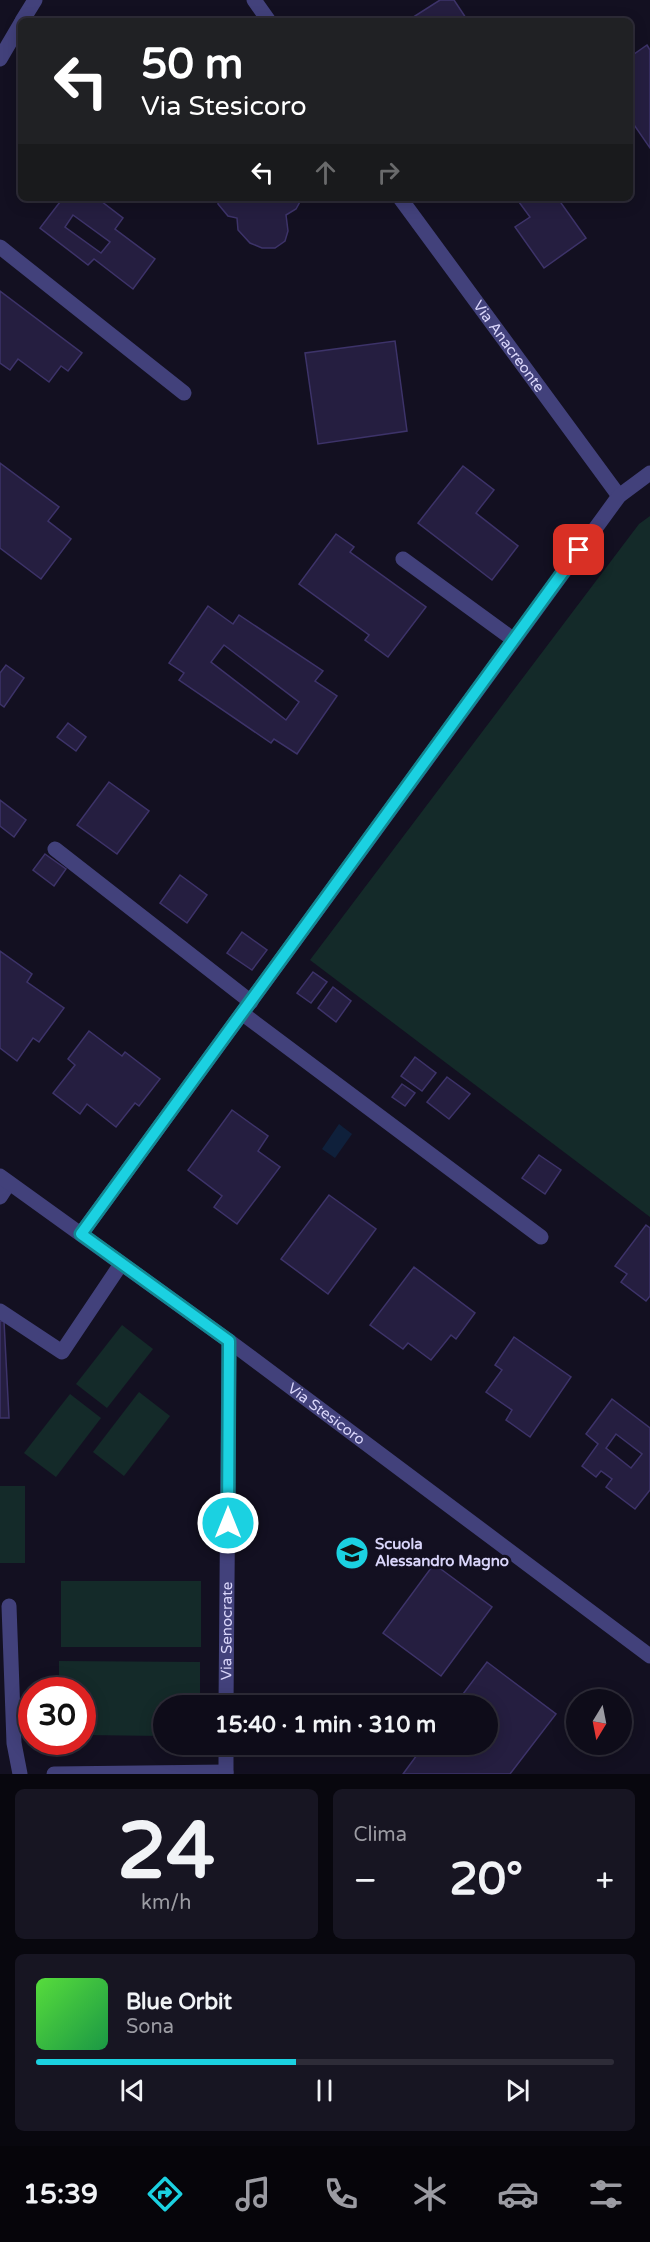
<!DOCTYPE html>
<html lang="it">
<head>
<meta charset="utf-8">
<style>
	:root { --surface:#0e0c19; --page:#171522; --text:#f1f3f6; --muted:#9b9ba2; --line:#2e2c38; --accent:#1bd1e1 }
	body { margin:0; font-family:"Varela Round",sans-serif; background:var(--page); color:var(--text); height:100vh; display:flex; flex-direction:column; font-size:22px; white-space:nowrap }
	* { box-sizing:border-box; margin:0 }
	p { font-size:20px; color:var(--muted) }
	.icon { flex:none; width:33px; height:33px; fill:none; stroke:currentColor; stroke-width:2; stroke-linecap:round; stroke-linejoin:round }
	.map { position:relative; height:1774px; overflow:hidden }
	.details { display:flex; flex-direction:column; gap:15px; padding:15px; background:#08070e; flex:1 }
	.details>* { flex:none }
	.hud { position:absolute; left:18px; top:18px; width:615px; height:183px; border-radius:9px; box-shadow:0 3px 15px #0003,0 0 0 2px var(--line); background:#202124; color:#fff; overflow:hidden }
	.needle { width:39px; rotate:190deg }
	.controls { position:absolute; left:566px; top:1689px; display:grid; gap:12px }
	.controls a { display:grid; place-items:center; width:66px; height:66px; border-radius:50%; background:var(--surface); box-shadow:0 3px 15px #0003,0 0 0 2px var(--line); font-size:30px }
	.speed { position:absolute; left:18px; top:1677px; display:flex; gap:12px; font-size:30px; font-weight:700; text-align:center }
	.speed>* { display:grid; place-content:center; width:78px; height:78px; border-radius:50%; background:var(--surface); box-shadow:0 3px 15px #0003,0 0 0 2px var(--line); line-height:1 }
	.speed .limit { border:9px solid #d22; background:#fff; color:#111 }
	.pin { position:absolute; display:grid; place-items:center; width:51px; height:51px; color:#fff; margin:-26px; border-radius:12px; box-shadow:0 3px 9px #0006 }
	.me { position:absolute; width:66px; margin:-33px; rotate:0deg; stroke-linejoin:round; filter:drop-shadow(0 0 4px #0008) }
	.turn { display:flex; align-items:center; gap:21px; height:126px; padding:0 24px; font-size:27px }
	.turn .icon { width:78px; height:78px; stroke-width:2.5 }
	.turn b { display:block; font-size:42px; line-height:51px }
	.lanes { display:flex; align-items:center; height:57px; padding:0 24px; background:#0003; justify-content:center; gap:30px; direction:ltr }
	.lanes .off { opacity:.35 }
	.big { font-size:45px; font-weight:700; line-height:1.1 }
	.details .card { flex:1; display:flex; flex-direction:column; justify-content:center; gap:9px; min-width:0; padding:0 21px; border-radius:9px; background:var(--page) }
	.details .dial { align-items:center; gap:0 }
	.dial b { font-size:78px; line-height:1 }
	.song { display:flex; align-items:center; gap:18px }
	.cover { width:72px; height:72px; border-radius:9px; background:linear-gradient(135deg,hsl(110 70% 55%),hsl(140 70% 35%)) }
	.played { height:6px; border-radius:3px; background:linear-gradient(90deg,var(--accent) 45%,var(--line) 45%) }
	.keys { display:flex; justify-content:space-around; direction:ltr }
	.heat { display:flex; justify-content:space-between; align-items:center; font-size:33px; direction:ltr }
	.details .tiles { flex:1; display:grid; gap:15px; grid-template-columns:1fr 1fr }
	.card:last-child { grid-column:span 2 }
	.trip { position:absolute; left:153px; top:1695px; width:345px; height:60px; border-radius:30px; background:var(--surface); box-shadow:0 3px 15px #0003,0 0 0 2px var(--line); font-weight:700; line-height:60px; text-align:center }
	.dock { display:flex; height:96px; justify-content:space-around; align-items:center; background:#06050a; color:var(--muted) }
	.dock .icon { width:42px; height:42px }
	.dock .selected { color:var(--accent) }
	.dock b { font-size:27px; color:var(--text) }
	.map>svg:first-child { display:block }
	.green { fill:#142a29 }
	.water { fill:#0f203b }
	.building { fill:#251e40; stroke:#3d3369; stroke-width:1.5; fill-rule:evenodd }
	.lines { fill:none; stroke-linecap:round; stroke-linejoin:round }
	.lane { stroke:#42417b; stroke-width:15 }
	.street { stroke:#42417b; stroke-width:15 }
	.route-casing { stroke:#128892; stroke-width:15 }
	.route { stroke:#1bd1e1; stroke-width:10 }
	.labels { text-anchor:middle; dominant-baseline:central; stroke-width:6; stroke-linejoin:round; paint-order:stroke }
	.street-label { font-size:15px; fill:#d9d5fa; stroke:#131021 }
	.poi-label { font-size:15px; font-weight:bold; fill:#d9d5fa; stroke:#131021; text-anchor:start }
</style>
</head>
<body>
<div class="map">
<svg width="650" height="1774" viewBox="0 0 650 1774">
	<rect width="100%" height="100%" fill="#131021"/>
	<g class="green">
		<polygon points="650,516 650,1217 310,960 639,524"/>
		<polygon points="122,1325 153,1349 107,1408 76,1384"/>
		<polygon points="139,1392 170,1416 124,1476 93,1452"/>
		<polygon points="70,1394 101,1418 56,1477 24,1453"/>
		<rect x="0" y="1486" width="25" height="77"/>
		<rect x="61" y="1581" width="140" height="66"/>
		<polygon points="59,1661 200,1662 200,1705 164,1706 163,1736 83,1735 82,1690 59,1690"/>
	</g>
	<polygon class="water" points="339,1124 352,1134 335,1158 322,1149"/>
	<g class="building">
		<polygon points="440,0 454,0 468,21 407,21"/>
		<polygon points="647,45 650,50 650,148 630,119 630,57"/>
		<path d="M63 198H97L123 218 115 229 155 259 133 289 94 259 88 265 40 228ZM73 215 110 242 101 253 65 227Z"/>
		<polygon points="218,198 302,198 296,209 286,215 288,231 285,241 275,248 262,248 250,243 238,230 237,218 228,216 218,204"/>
		<polygon points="516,198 568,198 561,203 586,238 544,268 515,227 530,217"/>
		<polygon points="0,291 82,353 68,371 61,366 49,382 18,359 10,370 0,363"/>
		<polygon points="395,341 407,431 318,444 305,353"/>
		<polygon points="0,463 59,507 48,521 71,539 41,579 0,548"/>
		<polygon points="463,466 494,490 476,513 518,546 492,580 418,523"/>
		<polygon points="336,534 354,547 350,552 426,607 388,657 365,640 369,635 299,584"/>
		<path d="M208 606 233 624 239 615 323 671 315 681 337 696 297 754 274 739 271 743 179 680 184 673 169 663ZM224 645 299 702 286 720 211 662Z"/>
		<polygon points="6,665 24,678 4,707 0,704 0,673"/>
		<polygon points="68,723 86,737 76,751 57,737"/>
		<polygon points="109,782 149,811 117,854 77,825"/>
		<polygon points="0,800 26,820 14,837 0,826"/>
		<polygon points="45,854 66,869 54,886 33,870"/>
		<polygon points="180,875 207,895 187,923 160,903"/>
		<polygon points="242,932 267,950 252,970 227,953"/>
		<polygon points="0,951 32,974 27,982 64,1008 39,1042 33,1038 17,1061 0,1048"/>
		<polygon points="313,972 327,982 311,1003 297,993"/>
		<polygon points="333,987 351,1001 336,1022 318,1008"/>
		<polygon points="89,1031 122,1056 125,1052 160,1079 139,1106 135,1103 116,1127 87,1104 80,1114 53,1093 75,1065 68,1059"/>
		<polygon points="415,1057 436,1073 422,1091 401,1076"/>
		<polygon points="447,1077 470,1094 449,1119 427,1102"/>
		<polygon points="402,1084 415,1093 405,1106 392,1097"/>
		<polygon points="232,1110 268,1136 258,1151 280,1167 237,1224 214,1207 222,1196 188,1170"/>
		<polygon points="539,1155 561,1170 545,1194 522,1178"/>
		<polygon points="329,1195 376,1229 328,1294 281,1259"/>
		<polygon points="646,1225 650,1228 650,1296 646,1301 621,1282 627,1274 615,1266"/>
		<polygon points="414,1267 475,1313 456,1339 451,1335 431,1360 408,1343 403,1349 370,1325"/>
		<polygon points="0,1321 4,1321 9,1418 0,1418"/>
		<polygon points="514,1337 571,1377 530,1437 506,1420 512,1410 486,1392 502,1370 495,1365"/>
		<path d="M612 1399 650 1428V1490L635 1509 606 1487 612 1479 601 1471 596 1477 582 1466 598 1444 586 1434ZM616 1434 642 1454 631 1468 606 1448Z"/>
		<polygon points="434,1564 492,1607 441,1676 383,1633"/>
		<polygon points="487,1662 556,1714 510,1774 403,1774 425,1744 488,1744 488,1706 454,1706"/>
	</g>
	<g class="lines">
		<g class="lane">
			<polyline points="55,849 251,1002"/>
			<polyline points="243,1014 541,1237"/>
			<polyline points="0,1197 9,1183"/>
			<polyline points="0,1311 62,1352 121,1264"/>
			<polyline points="9,1606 14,1743 20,1774"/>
			<polyline points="54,1774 226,1772"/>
		</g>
		<g class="street">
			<polyline points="254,0 269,21"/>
			<polyline points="22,21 35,0"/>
			<polyline points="0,59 21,23"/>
			<path id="s1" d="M400 198 619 496"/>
			<polyline points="0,247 184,393"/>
			<polyline points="403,559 514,640"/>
			<path id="s2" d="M0 1176 229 1341 650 1656"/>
			<polyline points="81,1234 619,496 650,473"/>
			<path id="s3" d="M226 1706 229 1341"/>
			<polyline points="226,1774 226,1744"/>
		</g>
	</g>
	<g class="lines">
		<defs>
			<polyline id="route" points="228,1523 229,1341 81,1234 579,550"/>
		</defs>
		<use href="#route" class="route-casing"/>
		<use href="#route" class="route"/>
	</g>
	<defs>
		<symbol id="school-disc" viewBox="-11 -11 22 22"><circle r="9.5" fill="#1bd1e1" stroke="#131021"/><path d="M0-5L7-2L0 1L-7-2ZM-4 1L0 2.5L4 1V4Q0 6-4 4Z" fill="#111"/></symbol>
	</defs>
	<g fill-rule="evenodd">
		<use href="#school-disc" x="333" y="1534" width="38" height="38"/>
	</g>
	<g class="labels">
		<g class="street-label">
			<text stroke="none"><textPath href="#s1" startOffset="184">Via Anacreonte</textPath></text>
			<text stroke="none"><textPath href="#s2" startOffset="404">Via Stesicoro</textPath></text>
			<text stroke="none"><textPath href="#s3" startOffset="75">Via Senocrate</textPath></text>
		</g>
		<g class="poi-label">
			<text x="375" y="1544">Scuola<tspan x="375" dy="17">Alessandro Magno</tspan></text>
		</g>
	</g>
</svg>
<div class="controls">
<a><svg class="needle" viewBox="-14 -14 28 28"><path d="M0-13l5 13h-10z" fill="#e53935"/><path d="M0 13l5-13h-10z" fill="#9b9ba2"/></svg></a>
</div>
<div class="speed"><div class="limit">30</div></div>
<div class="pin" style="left:579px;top:550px;background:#d93025"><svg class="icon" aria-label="arrive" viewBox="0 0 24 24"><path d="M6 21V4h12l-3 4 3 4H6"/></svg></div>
<svg class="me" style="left:228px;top:1523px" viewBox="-20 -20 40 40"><circle r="17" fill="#1bd1e1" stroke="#fff" stroke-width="3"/><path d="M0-11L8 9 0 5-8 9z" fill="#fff"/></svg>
<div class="trip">15:40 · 1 min · 310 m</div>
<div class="hud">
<div class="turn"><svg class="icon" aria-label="left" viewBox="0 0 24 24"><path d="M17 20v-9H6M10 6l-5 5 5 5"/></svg><div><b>50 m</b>Via Stesicoro</div></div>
<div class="lanes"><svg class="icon" aria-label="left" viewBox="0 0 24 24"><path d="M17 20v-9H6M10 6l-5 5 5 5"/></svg><svg class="icon off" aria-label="ahead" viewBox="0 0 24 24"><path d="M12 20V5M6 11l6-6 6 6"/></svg><svg class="icon off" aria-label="right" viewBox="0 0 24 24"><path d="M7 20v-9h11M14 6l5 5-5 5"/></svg></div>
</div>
</div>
<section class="details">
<div class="tiles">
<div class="card dial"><b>24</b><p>km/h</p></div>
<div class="card"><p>Clima</p>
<div class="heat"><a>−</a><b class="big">20°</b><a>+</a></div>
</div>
<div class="card">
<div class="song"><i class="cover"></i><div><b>Blue Orbit</b><p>Sona</p></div></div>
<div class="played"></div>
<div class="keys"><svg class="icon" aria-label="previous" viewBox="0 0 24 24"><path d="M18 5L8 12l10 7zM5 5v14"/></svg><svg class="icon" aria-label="pause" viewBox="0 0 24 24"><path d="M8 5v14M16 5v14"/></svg><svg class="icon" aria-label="next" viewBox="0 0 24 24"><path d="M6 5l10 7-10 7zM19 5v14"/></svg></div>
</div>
</div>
</section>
<nav class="dock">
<b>15:39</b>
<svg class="icon selected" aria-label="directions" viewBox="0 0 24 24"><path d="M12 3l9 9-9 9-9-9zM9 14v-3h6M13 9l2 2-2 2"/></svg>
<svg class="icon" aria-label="music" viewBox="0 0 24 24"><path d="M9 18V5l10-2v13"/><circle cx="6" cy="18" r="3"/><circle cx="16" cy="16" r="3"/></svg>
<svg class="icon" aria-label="phone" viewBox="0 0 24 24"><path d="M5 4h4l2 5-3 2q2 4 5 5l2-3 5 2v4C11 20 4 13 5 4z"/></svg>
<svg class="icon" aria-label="climate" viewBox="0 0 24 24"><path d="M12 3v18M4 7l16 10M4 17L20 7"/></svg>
<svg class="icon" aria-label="car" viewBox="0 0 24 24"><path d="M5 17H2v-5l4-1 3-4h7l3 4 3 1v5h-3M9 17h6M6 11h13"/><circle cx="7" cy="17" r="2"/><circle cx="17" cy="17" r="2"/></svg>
<svg class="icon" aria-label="filters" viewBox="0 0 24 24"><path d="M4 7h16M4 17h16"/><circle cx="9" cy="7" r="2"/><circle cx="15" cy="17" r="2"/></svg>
</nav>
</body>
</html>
